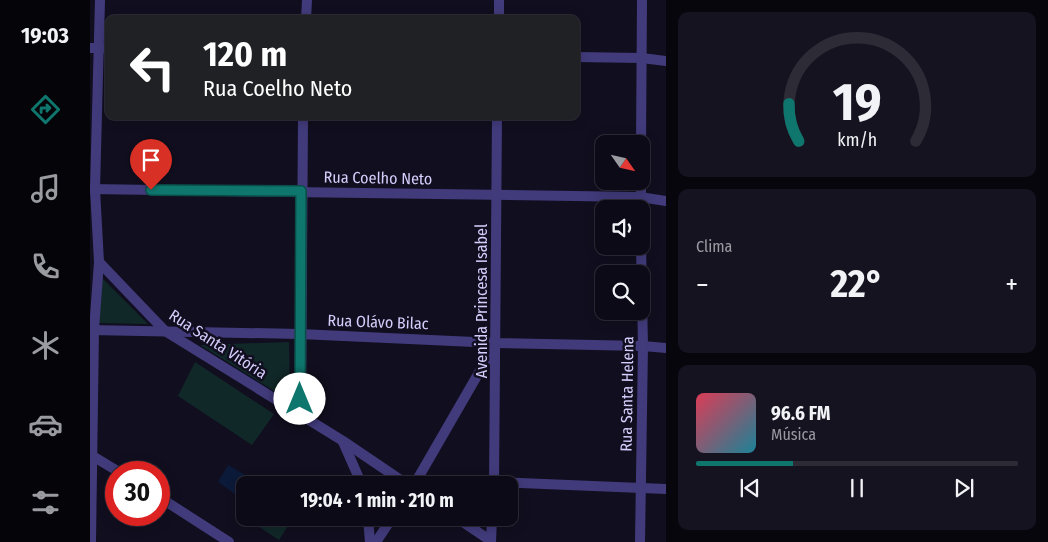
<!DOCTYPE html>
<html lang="pt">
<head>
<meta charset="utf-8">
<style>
	:root { --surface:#0d0a17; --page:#161320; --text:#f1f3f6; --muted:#9a9aa1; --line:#2d2b36; --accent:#0f766e }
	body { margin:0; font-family:"Fira Sans Condensed",sans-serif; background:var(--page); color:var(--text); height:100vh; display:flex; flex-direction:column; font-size:19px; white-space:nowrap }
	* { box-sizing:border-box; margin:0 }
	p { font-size:16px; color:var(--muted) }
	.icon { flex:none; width:28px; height:28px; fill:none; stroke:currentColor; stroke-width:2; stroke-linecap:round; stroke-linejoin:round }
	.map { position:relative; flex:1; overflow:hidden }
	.panel { display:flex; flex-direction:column; gap:12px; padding:12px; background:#07060d; width:382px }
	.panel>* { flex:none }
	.top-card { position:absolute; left:15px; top:15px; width:475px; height:105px; border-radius:10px; box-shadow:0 2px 12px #0003,0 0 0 1px var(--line); background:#202124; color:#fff; overflow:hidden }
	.needle { width:32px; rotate:124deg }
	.fabs { position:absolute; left:505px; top:135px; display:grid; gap:10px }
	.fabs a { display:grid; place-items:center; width:55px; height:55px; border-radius:10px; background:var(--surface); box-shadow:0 2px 12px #0003,0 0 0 1px var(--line); font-size:25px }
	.speed { position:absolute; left:15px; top:461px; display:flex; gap:10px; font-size:25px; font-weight:700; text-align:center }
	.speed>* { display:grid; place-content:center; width:65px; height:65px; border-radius:50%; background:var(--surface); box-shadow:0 2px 12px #0003,0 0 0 1px var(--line); line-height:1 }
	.speed .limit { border:8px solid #d22; background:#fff; color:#111 }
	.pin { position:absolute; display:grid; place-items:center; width:42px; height:42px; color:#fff; margin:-51px -21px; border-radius:50% 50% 50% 0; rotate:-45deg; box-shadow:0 0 5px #0007 }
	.pin .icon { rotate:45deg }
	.me { position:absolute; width:55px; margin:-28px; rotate:0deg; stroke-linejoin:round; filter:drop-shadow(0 0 4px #0008) }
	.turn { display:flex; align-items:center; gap:18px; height:105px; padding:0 15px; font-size:22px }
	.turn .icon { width:65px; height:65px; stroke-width:2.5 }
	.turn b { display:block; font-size:35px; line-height:42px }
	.big { font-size:38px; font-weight:700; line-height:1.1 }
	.panel .tile { flex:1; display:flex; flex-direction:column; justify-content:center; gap:8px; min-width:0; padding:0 18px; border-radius:10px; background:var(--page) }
	.panel .dial { align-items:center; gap:0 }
	.dial svg { height:130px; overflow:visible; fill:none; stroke:var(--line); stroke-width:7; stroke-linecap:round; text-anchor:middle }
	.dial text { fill:var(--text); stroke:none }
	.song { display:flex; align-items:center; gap:15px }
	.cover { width:60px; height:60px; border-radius:8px; background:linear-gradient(135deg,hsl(350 70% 55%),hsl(190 70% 35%)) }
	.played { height:5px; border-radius:2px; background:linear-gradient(90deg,var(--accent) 30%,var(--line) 30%) }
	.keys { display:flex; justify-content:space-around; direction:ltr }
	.heat { display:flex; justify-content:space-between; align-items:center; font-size:28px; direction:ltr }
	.trip { position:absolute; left:146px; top:476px; width:282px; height:50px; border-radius:10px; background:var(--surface); box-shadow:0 2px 12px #0003,0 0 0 1px var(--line); font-weight:700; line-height:50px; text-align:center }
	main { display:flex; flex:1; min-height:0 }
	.tab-bar { display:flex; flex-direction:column; width:90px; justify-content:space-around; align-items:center; background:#050409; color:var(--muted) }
	.tab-bar .icon { width:35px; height:35px }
	.tab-bar .selected { color:var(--accent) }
	.tab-bar b { font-size:22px; color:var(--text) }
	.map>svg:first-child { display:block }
	.green { fill:#112828 }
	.water { fill:#0c1a39 }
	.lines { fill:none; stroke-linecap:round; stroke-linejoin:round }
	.minor { stroke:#413b7b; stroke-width:10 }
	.route-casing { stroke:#0a4d48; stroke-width:12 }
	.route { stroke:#0f766e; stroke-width:9 }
	.labels { text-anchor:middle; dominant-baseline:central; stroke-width:5; stroke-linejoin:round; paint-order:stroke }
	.street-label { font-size:16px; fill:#d5cefc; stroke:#110e1f }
</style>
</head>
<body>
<main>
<nav class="tab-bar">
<b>19:03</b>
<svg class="icon selected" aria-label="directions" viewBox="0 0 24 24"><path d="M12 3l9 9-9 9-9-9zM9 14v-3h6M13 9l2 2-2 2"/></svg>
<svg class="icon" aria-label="music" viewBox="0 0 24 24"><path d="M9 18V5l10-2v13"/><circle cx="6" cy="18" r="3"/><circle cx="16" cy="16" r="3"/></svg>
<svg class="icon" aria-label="phone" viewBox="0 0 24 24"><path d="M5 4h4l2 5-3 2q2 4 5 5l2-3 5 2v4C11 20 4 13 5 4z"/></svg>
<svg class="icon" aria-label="climate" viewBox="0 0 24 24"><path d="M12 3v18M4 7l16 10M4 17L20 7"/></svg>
<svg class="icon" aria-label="car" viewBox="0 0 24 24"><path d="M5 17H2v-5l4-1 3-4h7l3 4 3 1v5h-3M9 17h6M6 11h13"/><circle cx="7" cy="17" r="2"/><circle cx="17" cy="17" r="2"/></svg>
<svg class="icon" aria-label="filters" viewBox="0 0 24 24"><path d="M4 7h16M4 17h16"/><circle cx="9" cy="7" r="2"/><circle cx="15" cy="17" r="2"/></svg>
</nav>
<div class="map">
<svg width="576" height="542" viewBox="0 0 576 542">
	<rect width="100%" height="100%" fill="#110e1f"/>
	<g class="green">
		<polygon points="11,277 58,324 9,323"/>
		<polygon points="199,342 200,401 110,345"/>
		<polygon points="105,362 184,414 162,445 88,396"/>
		<polygon points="155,502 155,518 203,518 189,540 148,513"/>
	</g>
	<polygon class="water" points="138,465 157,476 145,494 128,482"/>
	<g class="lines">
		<g class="minor">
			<polyline points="216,19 217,0"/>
			<polyline points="409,19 409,0"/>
			<polyline points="0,48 19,48"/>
			<polyline points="486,57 552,58 576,61"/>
			<polyline points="551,144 552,0"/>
			<polyline points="551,181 551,209"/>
			<polyline points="0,189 550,197 576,201"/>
			<polyline points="9,262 75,331 253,441 318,485"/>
			<polyline points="0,330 210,334 406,343 553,346 576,348"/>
			<polyline points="211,415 213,116"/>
			<polyline points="253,442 272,485"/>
			<polyline points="1,455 29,472"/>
			<polyline points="404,482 576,489"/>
			<polyline points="324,485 406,343"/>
			<polyline points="404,485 407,116"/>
			<polyline points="69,497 139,542"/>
			<polyline points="278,518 280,542"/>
			<polyline points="367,518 401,541"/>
			<polyline points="1,542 4,330 9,262 5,189 10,0"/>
			<polyline points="286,542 302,518"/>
			<polyline points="401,542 402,518"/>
			<polyline points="550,542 553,346 551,246"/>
		</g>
	</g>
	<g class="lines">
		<defs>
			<polyline id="route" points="61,190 211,191 210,399"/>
		</defs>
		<use href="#route" class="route-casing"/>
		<use href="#route" class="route"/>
	</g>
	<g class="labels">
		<g class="street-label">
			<text transform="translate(288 178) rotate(1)">Rua Coelho Neto</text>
			<text transform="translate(391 301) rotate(-90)">Avenida Princesa Isabel</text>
			<text transform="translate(288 322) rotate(2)">Rua Olávo Bilac</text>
			<text transform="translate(128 344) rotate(33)">Rua Santa Vitória</text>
			<text transform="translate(537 394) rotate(-89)">Rua Santa Helena</text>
		</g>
	</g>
</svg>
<div class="fabs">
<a><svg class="needle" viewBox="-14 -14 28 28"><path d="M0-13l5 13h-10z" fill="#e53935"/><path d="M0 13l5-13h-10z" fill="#9a9aa1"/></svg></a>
<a><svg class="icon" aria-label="sound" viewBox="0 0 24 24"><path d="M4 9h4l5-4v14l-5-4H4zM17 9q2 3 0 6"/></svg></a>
<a><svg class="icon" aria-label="search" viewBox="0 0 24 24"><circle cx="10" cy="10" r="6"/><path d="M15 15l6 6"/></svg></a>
</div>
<div class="speed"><div class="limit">30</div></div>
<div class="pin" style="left:61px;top:190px;background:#d93025"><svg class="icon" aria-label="arrive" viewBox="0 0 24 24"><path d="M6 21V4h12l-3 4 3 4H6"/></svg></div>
<svg class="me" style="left:210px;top:399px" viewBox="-20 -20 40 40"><circle r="19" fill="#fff"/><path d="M0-13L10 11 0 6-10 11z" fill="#0f766e"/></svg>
<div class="trip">19:04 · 1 min · 210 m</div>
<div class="top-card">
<div class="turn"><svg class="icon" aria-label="left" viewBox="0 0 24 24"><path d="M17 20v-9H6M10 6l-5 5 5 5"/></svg><div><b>120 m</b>Rua Coelho Neto</div></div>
</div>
</div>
<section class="panel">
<div class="tile dial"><svg viewBox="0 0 100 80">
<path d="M14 69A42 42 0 1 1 86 69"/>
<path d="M14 69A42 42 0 0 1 8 46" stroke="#0f766e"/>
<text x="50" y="56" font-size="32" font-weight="700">19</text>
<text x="50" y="72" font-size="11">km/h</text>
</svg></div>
<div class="tile"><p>Clima</p>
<div class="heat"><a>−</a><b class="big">22°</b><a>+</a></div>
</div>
<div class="tile">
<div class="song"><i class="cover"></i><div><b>96.6 FM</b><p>Música</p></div></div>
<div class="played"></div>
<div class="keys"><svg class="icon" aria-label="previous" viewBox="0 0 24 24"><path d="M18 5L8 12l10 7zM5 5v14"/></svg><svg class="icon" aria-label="pause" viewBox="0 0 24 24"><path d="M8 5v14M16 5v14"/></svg><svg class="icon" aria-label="next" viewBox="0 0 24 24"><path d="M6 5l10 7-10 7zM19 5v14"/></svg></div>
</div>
</section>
</main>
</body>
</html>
